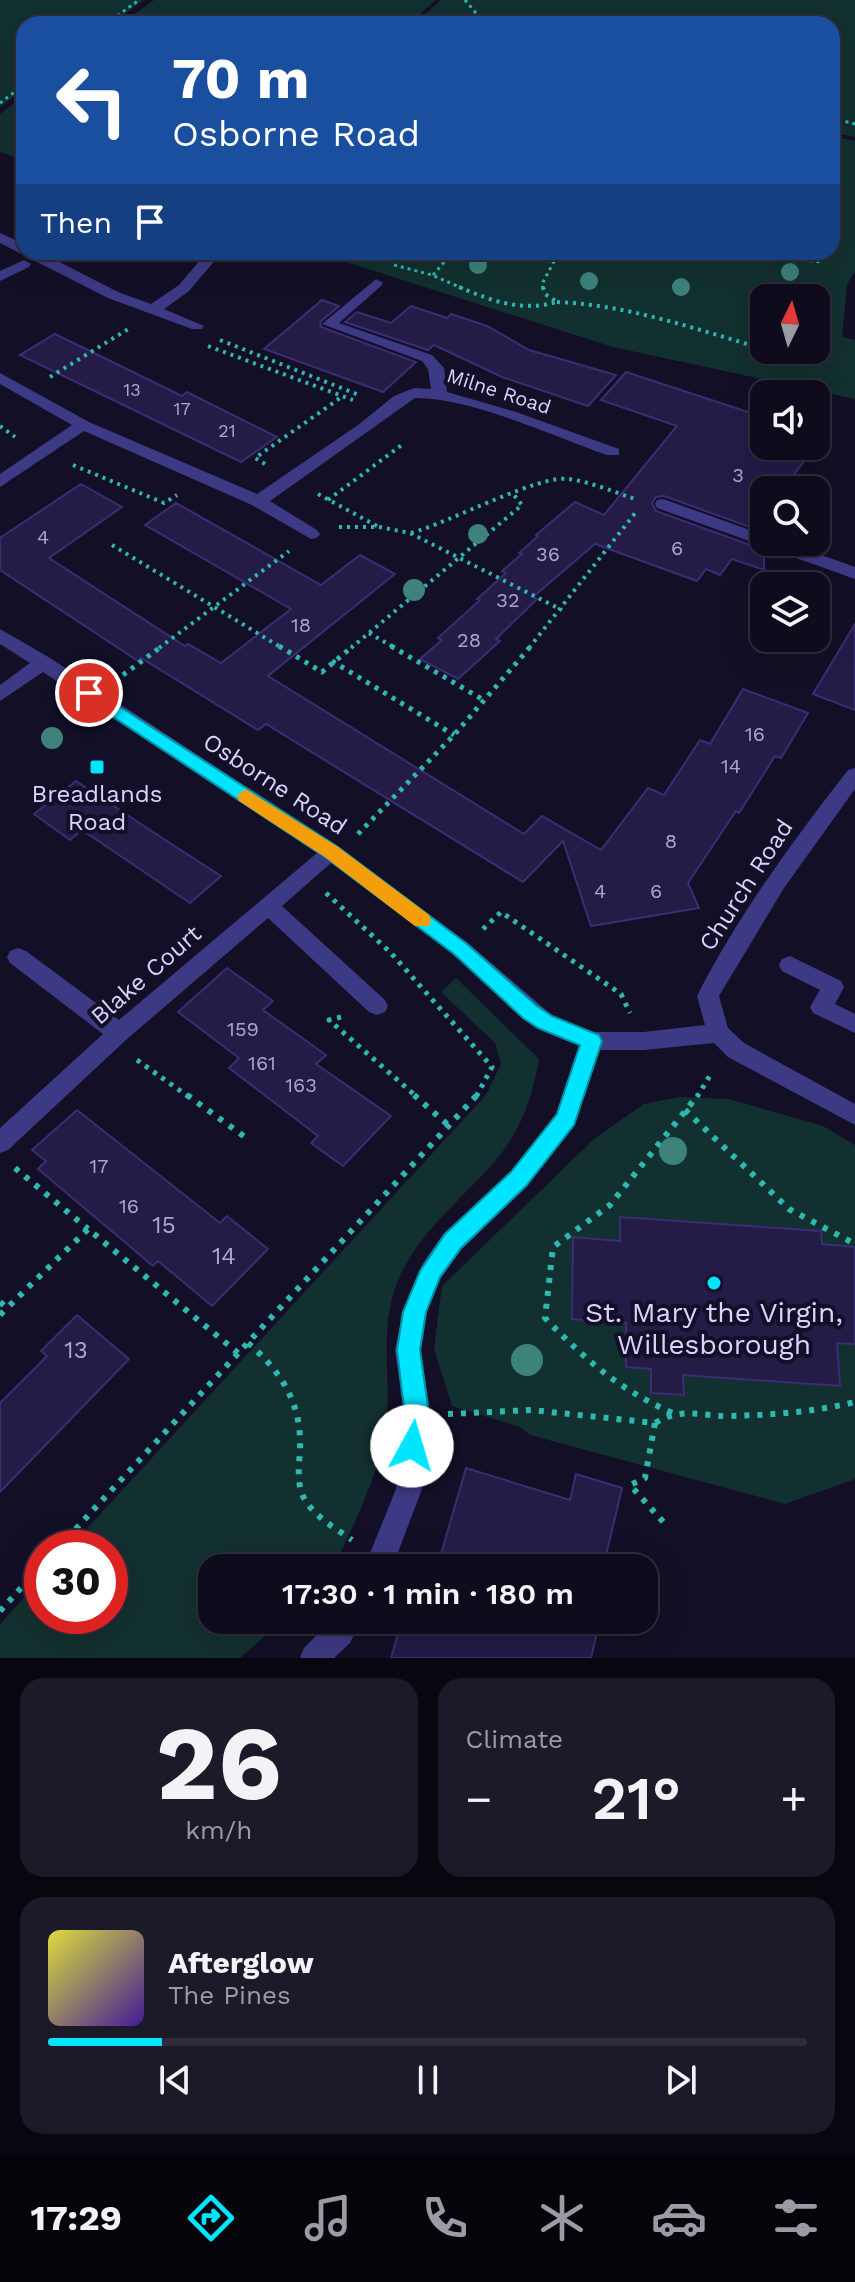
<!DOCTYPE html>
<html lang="en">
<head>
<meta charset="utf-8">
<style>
	:root { --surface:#0e0b1c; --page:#1c1929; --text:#f1f3f6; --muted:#9b9ba3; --line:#2e2b3b; --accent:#00e5ff }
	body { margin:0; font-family:"Work Sans",sans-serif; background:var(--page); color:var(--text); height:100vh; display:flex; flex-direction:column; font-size:30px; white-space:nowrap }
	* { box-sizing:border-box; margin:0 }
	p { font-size:26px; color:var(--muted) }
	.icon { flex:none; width:44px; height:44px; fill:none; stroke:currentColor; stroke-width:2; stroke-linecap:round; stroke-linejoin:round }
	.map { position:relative; height:1658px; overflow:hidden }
	.side { display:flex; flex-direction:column; gap:20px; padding:20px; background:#08060f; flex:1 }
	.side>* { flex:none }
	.guide { position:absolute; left:16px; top:16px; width:824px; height:244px; border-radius:24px; box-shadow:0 8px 32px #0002,0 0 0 2px var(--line); background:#1a4fa0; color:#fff; overflow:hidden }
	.needle { width:52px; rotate:5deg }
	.tools { position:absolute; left:750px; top:284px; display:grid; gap:16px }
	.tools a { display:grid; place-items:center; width:80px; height:80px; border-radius:16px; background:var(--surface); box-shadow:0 8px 32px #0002,0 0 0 2px var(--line); font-size:40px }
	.speed { position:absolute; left:24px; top:1530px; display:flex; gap:16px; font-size:40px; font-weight:700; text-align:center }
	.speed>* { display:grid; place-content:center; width:104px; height:104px; border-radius:50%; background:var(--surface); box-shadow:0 8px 32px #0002,0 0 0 2px var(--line); line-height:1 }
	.speed .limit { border:12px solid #d22; background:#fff; color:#111 }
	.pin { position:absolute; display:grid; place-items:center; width:68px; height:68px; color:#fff; margin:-34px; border:4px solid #fff; border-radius:50%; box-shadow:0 2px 8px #0007 }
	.me { position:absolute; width:88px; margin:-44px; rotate:6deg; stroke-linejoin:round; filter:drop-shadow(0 0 6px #0008) }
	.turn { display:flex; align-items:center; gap:28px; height:168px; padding:0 24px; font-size:36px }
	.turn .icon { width:104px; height:104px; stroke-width:2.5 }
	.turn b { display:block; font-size:56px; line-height:68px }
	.then { display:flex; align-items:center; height:76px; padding:0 24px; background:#0003; gap:16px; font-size:30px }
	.big { font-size:60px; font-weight:600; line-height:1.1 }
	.side .card { flex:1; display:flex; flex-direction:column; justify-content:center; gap:12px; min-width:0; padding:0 28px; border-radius:24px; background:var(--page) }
	.side .dial { align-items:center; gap:0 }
	.dial b { font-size:104px; line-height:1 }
	.song { display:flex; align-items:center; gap:24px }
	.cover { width:96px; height:96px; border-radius:12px; background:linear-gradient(135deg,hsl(60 70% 55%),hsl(260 70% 35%)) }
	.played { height:8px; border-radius:4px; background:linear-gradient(90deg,var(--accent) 15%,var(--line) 15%) }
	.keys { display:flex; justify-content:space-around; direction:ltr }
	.heat { display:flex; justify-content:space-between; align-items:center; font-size:44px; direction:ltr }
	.side .tiles { flex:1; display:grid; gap:20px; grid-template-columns:1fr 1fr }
	.card:last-child { grid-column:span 2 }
	.trip { position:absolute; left:198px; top:1554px; width:460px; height:80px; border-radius:24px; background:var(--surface); box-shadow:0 8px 32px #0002,0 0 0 2px var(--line); font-weight:600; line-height:80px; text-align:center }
	.dock { display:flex; height:128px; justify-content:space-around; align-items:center; background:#06040b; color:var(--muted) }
	.dock .icon { width:56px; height:56px }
	.dock .on { color:var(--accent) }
	.dock b { font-size:36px; color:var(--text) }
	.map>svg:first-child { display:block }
	.green { fill:#12302f; fill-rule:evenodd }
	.building { fill:#241b47; stroke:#3b2d73; stroke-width:2 }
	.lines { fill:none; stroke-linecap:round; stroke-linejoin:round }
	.path-far3 { stroke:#2fb8b0; stroke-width:3; stroke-dasharray:3 4; stroke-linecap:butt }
	.path-far2 { stroke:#2fb8b0; stroke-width:4; stroke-dasharray:3 5; stroke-linecap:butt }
	.path-far1 { stroke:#2fb8b0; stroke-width:5; stroke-dasharray:4 6; stroke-linecap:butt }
	.path { stroke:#2fb8b0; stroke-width:6; stroke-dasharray:5 8; stroke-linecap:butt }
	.minor { fill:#3d3a85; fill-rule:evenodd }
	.tree { fill:#3d827b }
	.route { fill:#00e5ff; stroke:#0095a6; stroke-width:2 }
	.slow { fill:#f59e0b }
	.poi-dot { fill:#00e5ff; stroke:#130f26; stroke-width:3 }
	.labels { text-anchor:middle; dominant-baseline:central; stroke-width:8; stroke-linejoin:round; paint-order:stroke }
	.far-number-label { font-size:18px; fill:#aca6d1 }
	.far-street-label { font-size:20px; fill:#d9d4ff; stroke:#130f26 }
	.number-label { font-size:20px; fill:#aca6d1 }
	.street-label { font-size:24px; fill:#d9d4ff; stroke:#130f26 }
	.poi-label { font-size:24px; fill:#d9d4ff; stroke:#130f26 }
	.near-number-label { font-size:24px; fill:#aca6d1 }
	.near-poi-label { font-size:28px; fill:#d9d4ff; stroke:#130f26 }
</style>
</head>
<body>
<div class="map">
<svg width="855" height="1658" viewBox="0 0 855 1658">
	<rect width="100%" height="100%" fill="#130f26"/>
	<g class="green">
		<polygon points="0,0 144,0 111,24 24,24 24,89 0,107"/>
		<polygon points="154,0 436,0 408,24 121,24"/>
		<polygon points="441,0 855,0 855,137 832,132 832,24 414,24"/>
		<polygon points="24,96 24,160 0,152 0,114"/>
		<path d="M832 136 855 141V271L847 285 842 337 855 340V399L613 347 315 252H832ZM764 298H816V350H764Z"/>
		<path d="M456 978 539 1059C533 1094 523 1125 501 1154 468 1195 422 1227 400 1276 379 1320 390 1368 387 1415 383 1467 357 1518 335 1564L332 1568H212V1620H283L240 1658H0V1624L42 1578V1616H110V1548H69L486 1095 501 1064 495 1043 441 992Z"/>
		<polygon points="680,1097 729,1099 823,1126 855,1145 855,1479 785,1504 530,1435 520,1427 452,1406 434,1349 442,1286 594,1139 644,1104"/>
	</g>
	<g class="building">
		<polygon points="322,300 339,306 320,322 321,327 416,362 383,392 264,349"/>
		<polygon points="411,306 447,318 451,314 487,326 529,350 616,375 588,406 502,377 434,345 428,350 345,322 357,312 391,323"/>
		<polygon points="55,334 182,396 187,392 277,437 241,462 20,355"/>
		<polygon points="626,372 757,415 764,414 764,446 815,446 783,490 764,490 764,532 664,496 656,497 652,503 656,511 764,550 764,570 732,559 720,575 706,569 697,581 595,544 533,597 537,599 496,639 500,641 458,679 420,659 442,640 438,638 480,600 477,599 506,573 502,571 522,554 519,553 538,536 536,535 575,502 604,515 677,426 601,400"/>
		<polygon points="81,484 122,507 49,558 185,646 188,644 221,663 291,609 145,525 176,503 321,585 360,555 395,574 268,676 524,834 542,816 601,850 648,788 664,795 700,740 710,744 743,689 808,713 781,758 775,756 739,813 736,811 688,883 699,908 591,926 563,841 523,882 266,724 258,730 141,658 138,661 0,570 0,538"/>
		<polygon points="855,624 855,710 813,694"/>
		<polygon points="76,781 153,832 221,876 190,903 82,830 70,840 34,814"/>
		<polygon points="227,968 273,1001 263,1010 326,1055 316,1064 391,1116 343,1166 311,1143 318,1136 229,1068 239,1058 178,1012"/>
		<polygon points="77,1110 220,1223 227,1216 268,1249 212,1306 158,1261 153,1266 38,1169 46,1161 32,1150"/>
		<polygon points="620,1217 821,1231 822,1244 855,1247 855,1344 837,1343 840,1386 683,1375 684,1395 651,1393 651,1369 626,1367 626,1323 572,1319 573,1237 620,1241"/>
		<polygon points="77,1315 129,1359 0,1492 0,1403 47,1356 41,1351"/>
		<polygon points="466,1468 570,1500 576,1474 622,1488 603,1568 437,1568"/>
		<polygon points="402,1620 600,1620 591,1658 391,1658"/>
	</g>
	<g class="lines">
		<g class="path-far3">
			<polyline points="465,0 481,19 499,24"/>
			<polyline points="106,24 139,0"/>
			<polyline points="0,103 24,85"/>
			<polyline points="832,118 855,124"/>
			<polyline points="726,252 822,262"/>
			<polyline points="394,265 432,275 464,289"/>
			<polyline points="433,275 453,252"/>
			<polyline points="543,289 542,284 559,252"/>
		</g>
		<g class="path-far2">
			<path d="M459 287C492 301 521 312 557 302L545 294 543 287"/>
			<path d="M557 302C629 305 695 329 764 349"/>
			<polyline points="220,340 359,395"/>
			<polyline points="208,346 353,400"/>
			<polyline points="768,350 799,356"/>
			<polyline points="50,377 130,328"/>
			<polyline points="0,426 15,437"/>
			<polyline points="265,464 255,458 343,396"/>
			<polyline points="73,465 164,503 177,495"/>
			<polyline points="318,494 377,526"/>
			<polyline points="328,500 403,444"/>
			<polyline points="339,527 379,527 410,533 562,610"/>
			<path d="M411 533C448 523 540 474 569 479 591 482 614 492 635 499"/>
			<polyline points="112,545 282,648"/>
			<polyline points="369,633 395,648"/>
			<polyline points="159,648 289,551"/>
			<polyline points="351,648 522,505 514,495"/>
			<polyline points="529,648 636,512"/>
		</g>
		<g class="path-far1">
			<polyline points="279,646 322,672 353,646"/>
			<polyline points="391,646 482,699"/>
			<polyline points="332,661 454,735"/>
			<polyline points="123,675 162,646"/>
			<polyline points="358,834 454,735 531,646"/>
			<polyline points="326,893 391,953 492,1067 476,1097"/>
			<polyline points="483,929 501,912 621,994 630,1013"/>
			<polyline points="341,1017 329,1020 417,1097"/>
			<polyline points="137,1060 189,1097"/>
			<polyline points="697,1097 712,1072"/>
		</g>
		<g class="path">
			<polyline points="187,1095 245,1137"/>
			<polyline points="414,1095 448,1125"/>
			<polyline points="685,1110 789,1209 855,1244"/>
			<polyline points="15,1168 88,1229"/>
			<polyline points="0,1302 7,1308 88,1229 238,1353"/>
			<polyline points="0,1315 7,1308"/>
			<path d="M248 1343C282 1372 302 1404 300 1450 299 1465 297 1480 302 1494 311 1515 334 1527 352 1540"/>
			<path d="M672 1413C616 1387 588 1362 545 1318L553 1247 610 1205 698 1095"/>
			<path d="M448 1414 531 1410 655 1423C683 1407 698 1416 729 1416 771 1415 814 1412 855 1402"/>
			<polyline points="655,1423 645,1478 630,1485 666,1525"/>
			<polyline points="58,1548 477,1095"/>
			<polyline points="0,1611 42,1565"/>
		</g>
		<g class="minor">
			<polygon points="0,233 24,244 24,252 40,252 118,292 151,304 179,285 207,252 222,252 189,291 164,309 204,326 202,329 192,329 108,298 0,243"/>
			<polygon points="24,260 31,264 29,267 0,281 0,271"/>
			<path d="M376 279 383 283 381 286 339 323 432 355 444 368 447 392 516 412 619 449V455H607C552 436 473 398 415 398L270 501 317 530 320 534 317 538 311 539 252 505 84 431 0 487V474L72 425 0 384V373L89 422 257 494 358 425 394 396 414 388 431 389 428 369 422 361 322 324Z"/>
			<polygon points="663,499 764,535 764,542 785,542 855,567 855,579 657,508 655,504 657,500"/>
			<path d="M0 629 50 658 338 847 468 943 553 1016 593 1032H644L705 1025 697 996C738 915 793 841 848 770L855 768V789L784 888 719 996 728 1028 744 1043 855 1104V1125L728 1057 714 1043 644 1050H600L574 1126 527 1186 462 1249 441 1278 427 1312 421 1350 429 1407 422 1489 392 1568H364L396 1489 403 1407 395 1350 403 1312 423 1263 444 1233 511 1172 556 1114 579 1046 537 1028 522 1018 454 955 331 863 282 906 385 1000 388 1006 385 1012 377 1015 369 1012 268 918 127 1039 8 1150 0 1153V1128L103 1034 10 963 7 957 10 951 18 948 26 951 119 1020 317 853 43 672 0 701V685L30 663 0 644Z"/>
			<polygon points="790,956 841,981 844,987 835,1004 855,1014 855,1033 813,1013 810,1007 820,990 782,971 779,965 782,959"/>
			<polygon points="332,1620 361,1620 350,1643 334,1658 300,1658 304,1648"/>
		</g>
	</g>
	<g class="tree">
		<circle cx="478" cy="265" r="9"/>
		<circle cx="790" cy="272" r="9"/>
		<circle cx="589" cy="281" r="9"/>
		<circle cx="681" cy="287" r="9"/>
		<circle cx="478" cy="534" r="10"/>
		<circle cx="414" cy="590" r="11"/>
		<circle cx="52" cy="738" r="11"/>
		<circle cx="673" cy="1151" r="14"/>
		<circle cx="527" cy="1360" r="16"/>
	</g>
	<polygon class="route" points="89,687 338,847 467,944 537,1006 552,1016 599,1035 602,1041 574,1125 526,1186 461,1248 440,1277 426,1312 420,1350 428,1407 420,1455 412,1458 403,1455 400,1446 404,1407 397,1350 403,1312 420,1271 445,1234 511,1172 557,1114 580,1045 538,1028 523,1018 454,954 325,857 83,697 81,693"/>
	<polygon class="slow" points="245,789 338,847 429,915 431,920 429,926 415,926 325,857 239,801 237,796"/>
	<g class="poi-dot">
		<rect x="89" y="759" width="16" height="16" rx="4"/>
		<circle cx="714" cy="1283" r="8"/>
	</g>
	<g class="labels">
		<g class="far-number-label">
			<text x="132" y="389">13</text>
			<text x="182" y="408">17</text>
			<text x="227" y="430">21</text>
		</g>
		<g class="far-street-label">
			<text transform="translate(499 391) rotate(18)">Milne Road</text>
		</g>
		<g class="number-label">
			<text x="738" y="475">3</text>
			<text x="43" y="537">4</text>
			<text x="677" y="548">6</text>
			<text x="548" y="554">36</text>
			<text x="508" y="600">32</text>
			<text x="301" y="625">18</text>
			<text x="469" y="640">28</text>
			<text x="755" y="734">16</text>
			<text x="731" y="766">14</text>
			<text x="671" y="841">8</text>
			<text x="600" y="891">4</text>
			<text x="656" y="891">6</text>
			<text x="243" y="1029">159</text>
			<text x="262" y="1063">161</text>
			<text x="301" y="1085">163</text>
			<text x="99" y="1166">17</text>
			<text x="129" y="1206">16</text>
		</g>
		<g class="street-label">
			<text transform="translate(275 784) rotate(33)">Osborne Road</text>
			<text transform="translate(746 885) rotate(-57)">Church Road</text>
			<text transform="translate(146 975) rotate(-41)">Blake Court</text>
		</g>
		<g class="poi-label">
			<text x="97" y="794">Breadlands<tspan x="97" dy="28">Road</tspan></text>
		</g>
		<g class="near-number-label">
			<text x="164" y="1225">15</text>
			<text x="224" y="1256">14</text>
			<text x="76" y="1350">13</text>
		</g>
		<g class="near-poi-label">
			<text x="714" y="1312">St. Mary the Virgin,<tspan x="714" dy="32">Willesborough</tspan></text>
		</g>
	</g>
</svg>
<div class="tools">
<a><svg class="needle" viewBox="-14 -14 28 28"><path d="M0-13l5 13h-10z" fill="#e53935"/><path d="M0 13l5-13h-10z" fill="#9b9ba3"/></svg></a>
<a><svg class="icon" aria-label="sound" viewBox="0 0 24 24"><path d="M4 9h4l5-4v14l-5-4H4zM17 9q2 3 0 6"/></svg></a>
<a><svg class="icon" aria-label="search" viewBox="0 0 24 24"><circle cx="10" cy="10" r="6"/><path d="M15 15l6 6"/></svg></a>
<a><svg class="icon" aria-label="layers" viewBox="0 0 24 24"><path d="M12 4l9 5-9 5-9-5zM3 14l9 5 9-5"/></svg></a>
</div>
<div class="speed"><div class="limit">30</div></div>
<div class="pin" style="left:89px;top:693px;background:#d93025"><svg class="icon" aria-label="arrive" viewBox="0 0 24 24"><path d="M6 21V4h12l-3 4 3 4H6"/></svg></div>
<svg class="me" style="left:412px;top:1446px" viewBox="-20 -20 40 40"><circle r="19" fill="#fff"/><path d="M0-13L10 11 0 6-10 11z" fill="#00e5ff"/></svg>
<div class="trip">17:30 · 1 min · 180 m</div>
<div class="guide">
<div class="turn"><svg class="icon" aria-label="left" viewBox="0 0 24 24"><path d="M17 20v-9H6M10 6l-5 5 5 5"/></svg><div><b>70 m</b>Osborne Road</div></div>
<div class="then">Then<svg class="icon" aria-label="arrive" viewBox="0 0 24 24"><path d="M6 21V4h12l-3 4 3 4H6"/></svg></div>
</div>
</div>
<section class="side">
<div class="tiles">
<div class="card dial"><b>26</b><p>km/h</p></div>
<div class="card"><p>Climate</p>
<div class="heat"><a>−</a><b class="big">21°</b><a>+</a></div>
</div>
<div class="card">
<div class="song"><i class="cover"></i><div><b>Afterglow</b><p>The Pines</p></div></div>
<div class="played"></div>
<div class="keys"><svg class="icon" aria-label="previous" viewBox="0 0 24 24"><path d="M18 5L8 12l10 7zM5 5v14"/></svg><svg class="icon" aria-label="pause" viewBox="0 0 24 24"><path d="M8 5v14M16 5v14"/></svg><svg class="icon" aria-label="next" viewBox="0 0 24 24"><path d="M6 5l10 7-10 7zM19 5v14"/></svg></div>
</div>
</div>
</section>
<nav class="dock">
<b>17:29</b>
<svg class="icon on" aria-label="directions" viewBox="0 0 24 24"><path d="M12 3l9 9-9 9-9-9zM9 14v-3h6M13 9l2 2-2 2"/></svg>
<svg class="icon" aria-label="music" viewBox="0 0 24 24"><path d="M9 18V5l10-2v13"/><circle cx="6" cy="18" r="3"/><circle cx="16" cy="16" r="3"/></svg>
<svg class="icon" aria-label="phone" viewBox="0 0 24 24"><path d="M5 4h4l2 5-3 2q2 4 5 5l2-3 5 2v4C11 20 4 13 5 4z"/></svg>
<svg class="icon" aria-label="climate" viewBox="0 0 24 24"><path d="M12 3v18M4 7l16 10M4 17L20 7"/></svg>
<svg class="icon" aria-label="car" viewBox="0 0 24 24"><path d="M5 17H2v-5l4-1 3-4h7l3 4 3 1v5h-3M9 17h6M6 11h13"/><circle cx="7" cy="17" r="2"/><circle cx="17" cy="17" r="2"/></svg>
<svg class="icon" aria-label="filters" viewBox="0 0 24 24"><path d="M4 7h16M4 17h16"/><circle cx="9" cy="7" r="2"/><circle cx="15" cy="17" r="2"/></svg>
</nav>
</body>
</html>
